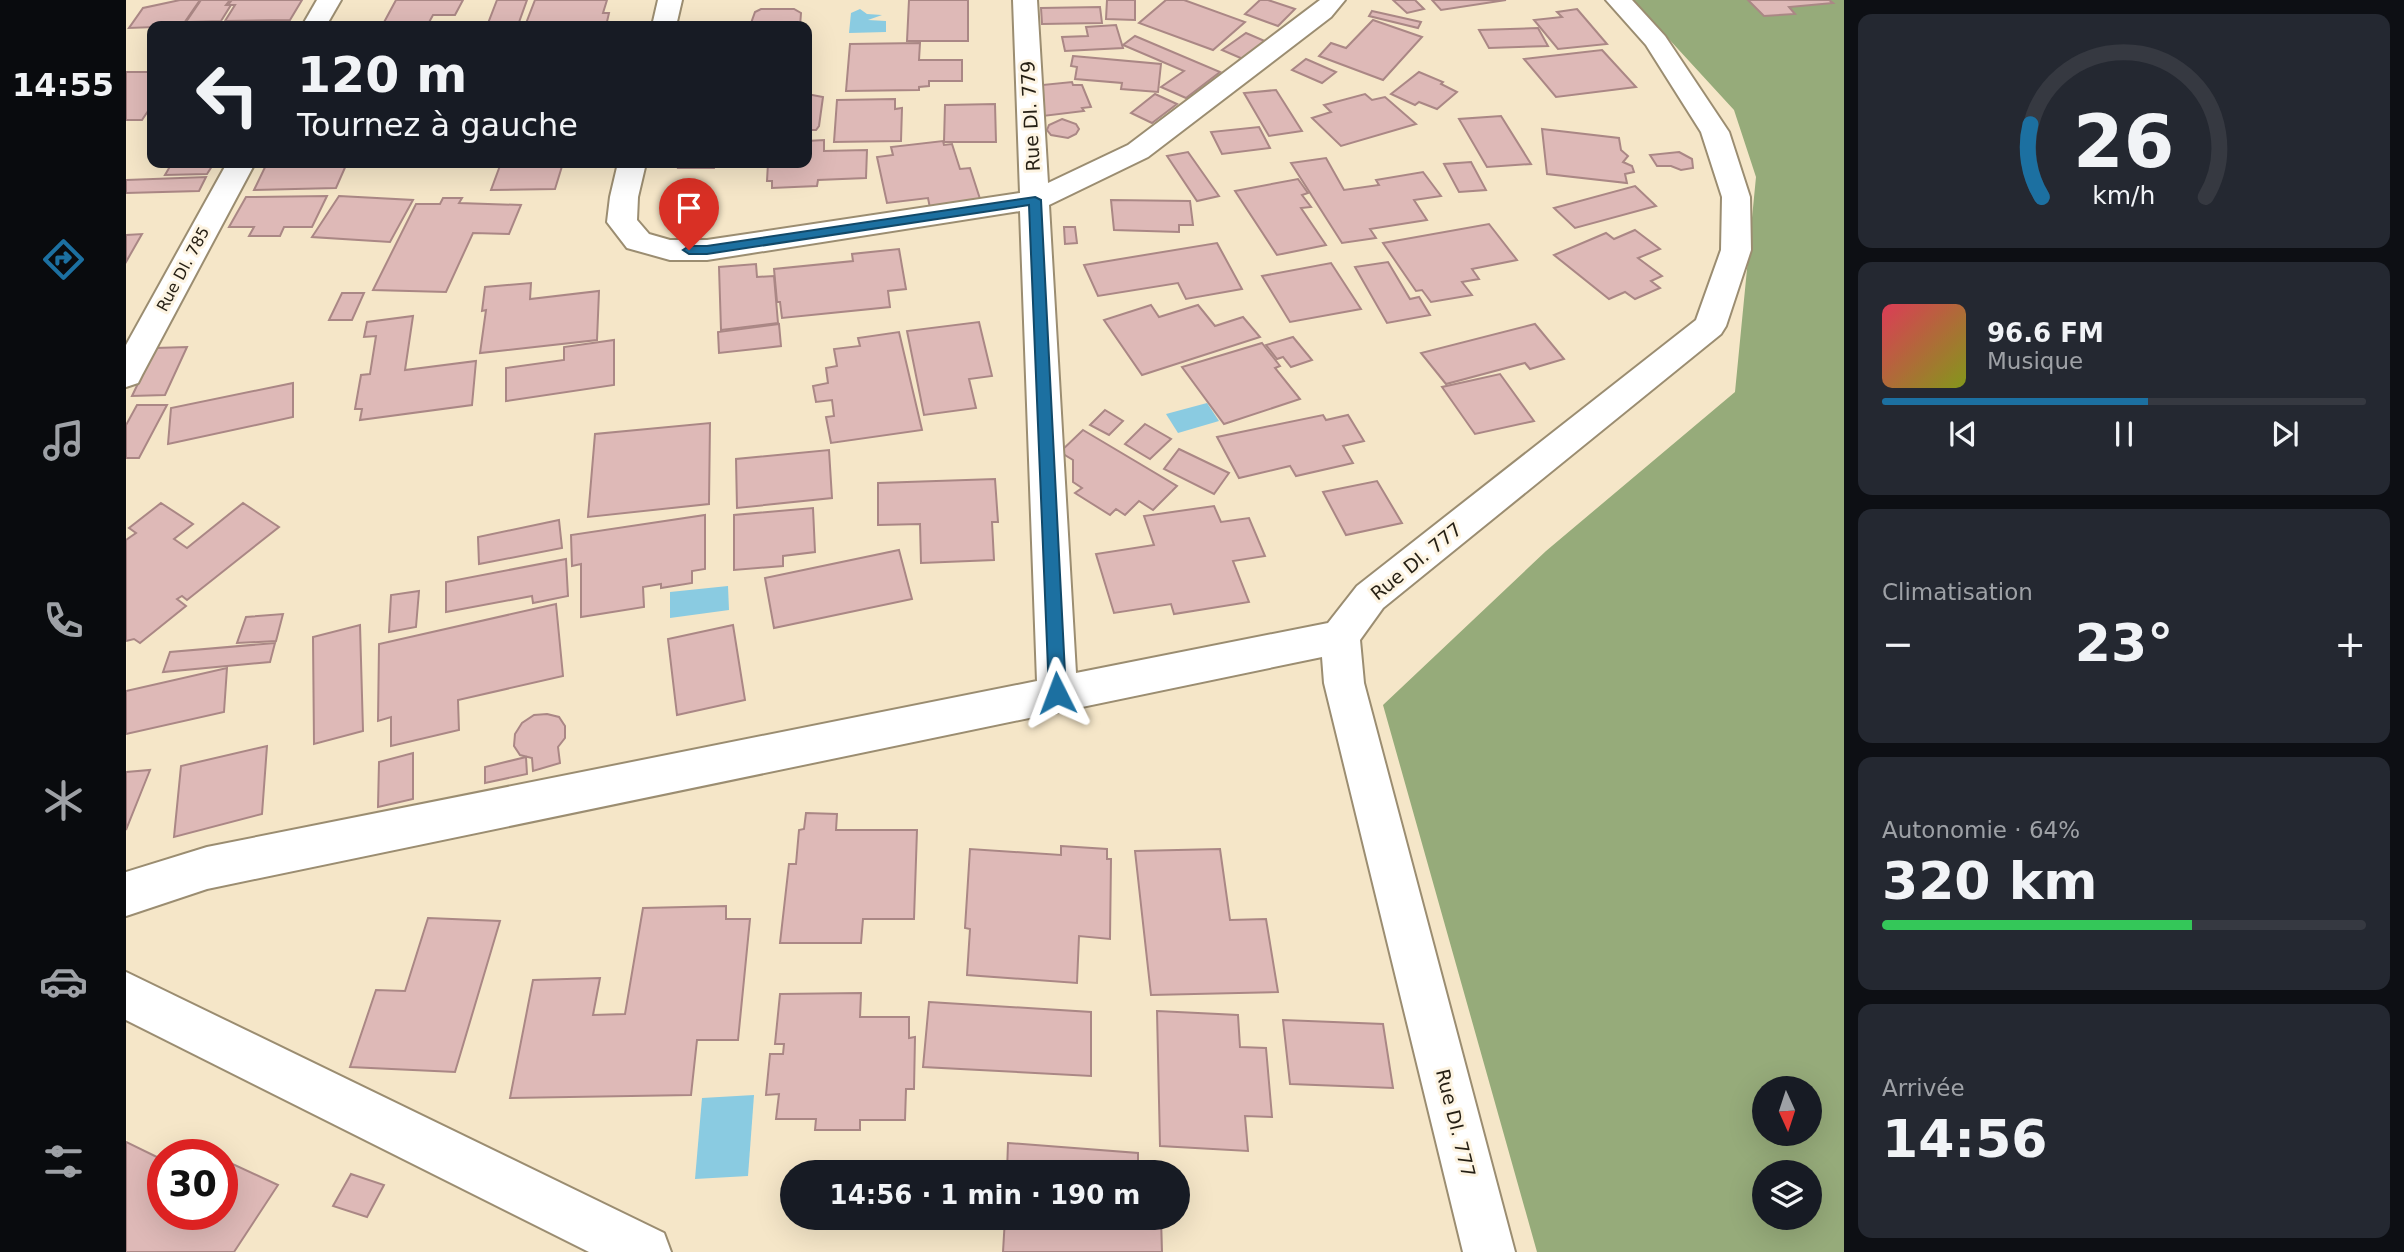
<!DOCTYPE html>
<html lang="fr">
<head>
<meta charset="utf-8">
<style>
	:root { --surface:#171b24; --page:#242831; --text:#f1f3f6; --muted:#9ea1a6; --line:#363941; --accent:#1c70a1 }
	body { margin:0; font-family:"DejaVu Sans",sans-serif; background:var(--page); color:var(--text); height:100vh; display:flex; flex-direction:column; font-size:26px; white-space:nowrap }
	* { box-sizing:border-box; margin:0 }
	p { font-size:23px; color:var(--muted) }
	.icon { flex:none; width:38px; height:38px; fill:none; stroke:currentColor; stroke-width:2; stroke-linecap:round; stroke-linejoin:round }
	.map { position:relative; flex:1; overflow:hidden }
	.details { display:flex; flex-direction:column; gap:14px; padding:14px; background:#0d0f14; width:560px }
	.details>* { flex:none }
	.hud { position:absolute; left:21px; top:21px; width:665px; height:147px; border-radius:14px; box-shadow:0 7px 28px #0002; background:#171b24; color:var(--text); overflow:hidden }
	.needle { width:46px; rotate:177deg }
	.controls { position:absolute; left:1626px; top:1076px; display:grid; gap:14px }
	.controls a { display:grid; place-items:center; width:70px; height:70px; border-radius:50%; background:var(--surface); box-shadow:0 7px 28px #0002; font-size:35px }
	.speed { position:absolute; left:21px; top:1139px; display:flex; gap:14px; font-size:35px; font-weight:700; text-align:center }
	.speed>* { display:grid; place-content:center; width:91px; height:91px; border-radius:50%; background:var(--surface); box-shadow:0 7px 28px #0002; line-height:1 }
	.speed .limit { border:10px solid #d22; background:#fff; color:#111 }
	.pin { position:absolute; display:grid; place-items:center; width:60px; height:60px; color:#fff; margin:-72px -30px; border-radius:50% 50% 50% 0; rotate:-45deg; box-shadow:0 0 7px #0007 }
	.pin .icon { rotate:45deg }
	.me { position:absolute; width:77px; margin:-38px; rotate:357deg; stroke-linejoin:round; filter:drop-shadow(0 0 5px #0008) }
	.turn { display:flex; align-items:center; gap:24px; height:147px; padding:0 35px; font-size:32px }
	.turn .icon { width:91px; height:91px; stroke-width:2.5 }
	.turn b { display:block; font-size:49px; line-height:60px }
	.big { font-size:52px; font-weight:800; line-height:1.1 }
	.details .card { flex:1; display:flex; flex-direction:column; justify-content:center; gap:10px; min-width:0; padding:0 24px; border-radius:14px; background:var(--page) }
	.details .dial { align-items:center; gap:0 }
	.dial svg { height:182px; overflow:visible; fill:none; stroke:var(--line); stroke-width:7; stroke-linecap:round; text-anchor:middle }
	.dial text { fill:var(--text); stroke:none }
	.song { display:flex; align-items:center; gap:21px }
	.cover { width:84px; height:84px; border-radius:10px; background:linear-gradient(135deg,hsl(350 70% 55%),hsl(70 70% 35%)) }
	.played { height:7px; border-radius:4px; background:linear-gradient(90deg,var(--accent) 55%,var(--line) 55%) }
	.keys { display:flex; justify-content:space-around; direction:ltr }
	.heat { display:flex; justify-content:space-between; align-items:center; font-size:38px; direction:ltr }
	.charge { height:10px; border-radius:5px; background:linear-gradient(90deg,#34c759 64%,var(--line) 0) }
	.trip { position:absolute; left:654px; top:1160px; width:410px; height:70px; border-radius:35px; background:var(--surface); box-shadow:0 7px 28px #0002; font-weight:800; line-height:70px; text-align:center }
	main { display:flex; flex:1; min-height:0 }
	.dock { display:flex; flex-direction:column; width:126px; justify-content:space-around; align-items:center; background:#090b0e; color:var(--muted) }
	.dock .icon { width:49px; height:49px }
	.dock .active { color:var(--accent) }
	.dock b { font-size:32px; color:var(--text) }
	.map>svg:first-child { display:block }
	.forest { fill:#96ab7a; fill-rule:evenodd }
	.water { fill:#8acbe1 }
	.building { fill:#deb9b7; stroke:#aa8785; stroke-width:2 }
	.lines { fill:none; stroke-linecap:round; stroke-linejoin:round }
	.minor-casing { stroke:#9b8d71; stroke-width:4 }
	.minor { fill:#fff; fill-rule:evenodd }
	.route { fill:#1c70a1; stroke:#124969; stroke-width:2 }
	.labels { text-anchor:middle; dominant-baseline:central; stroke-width:6; stroke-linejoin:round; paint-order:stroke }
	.far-street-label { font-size:16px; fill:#251f14; stroke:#fdf4e2 }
	.street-label { font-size:19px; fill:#251f14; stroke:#fdf4e2 }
</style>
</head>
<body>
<main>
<nav class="dock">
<b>14:55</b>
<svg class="icon active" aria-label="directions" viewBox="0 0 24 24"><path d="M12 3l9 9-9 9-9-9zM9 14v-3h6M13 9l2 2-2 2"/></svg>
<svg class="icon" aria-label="music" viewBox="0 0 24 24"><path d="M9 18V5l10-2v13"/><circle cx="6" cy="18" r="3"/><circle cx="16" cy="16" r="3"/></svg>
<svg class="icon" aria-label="phone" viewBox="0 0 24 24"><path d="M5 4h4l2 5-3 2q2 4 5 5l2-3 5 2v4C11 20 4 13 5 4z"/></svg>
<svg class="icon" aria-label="climate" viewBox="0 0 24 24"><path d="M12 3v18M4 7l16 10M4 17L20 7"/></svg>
<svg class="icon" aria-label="car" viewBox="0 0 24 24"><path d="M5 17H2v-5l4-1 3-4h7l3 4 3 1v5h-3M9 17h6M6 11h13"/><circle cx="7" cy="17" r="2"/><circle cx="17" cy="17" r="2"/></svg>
<svg class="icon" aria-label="filters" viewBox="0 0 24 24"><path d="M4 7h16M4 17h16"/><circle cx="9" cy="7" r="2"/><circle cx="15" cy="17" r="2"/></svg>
</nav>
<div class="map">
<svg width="1718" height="1252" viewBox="0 0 1718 1252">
	<rect width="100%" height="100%" fill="#f5e6c8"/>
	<path class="forest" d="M1507 0H1718V1252H1411L1257 705 1420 551 1609 392 1630 177 1608 110ZM1638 1088H1684V1134H1638ZM1638 1172H1684V1218H1638Z"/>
	<g class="water">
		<polygon points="734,9 741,14 756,15 742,20 760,21 760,32 723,33 725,13"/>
		<polygon points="1081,403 1093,421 1052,433 1040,414"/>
		<polygon points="602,586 603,610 544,618 544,592"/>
		<polygon points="628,1095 622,1176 569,1179 576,1098"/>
	</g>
	<g class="building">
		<polygon points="54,0 74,0 56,26 3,28 17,8"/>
		<polygon points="75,0 104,0 100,5 105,5 95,21 60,22"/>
		<polygon points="106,0 176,0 164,20 99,21 109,5 102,5"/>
		<polygon points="270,0 337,0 329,15 307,15 301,26 256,26"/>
		<polygon points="371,0 401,0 392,25 361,26"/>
		<polygon points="409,0 481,0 477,13 483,13 480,26 399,26"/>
		<polygon points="783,0 842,0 842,41 781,41"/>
		<polygon points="981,0 1009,0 1009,20 980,19"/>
		<polygon points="1040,0 1058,0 1119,22 1087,50 1013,23"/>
		<polygon points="1134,0 1142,0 1169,9 1152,26 1119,14"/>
		<polygon points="1267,0 1289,0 1298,9 1281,13"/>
		<polygon points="1306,0 1380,0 1315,10"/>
		<polygon points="1622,0 1703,0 1707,3 1663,7 1669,14 1638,16"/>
		<polygon points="974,7 976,23 916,24 915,8"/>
		<polygon points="635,9 668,9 675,13 674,26 624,26 629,12"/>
		<polygon points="1451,9 1481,44 1432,49 1408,20 1436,17 1431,12"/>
		<polygon points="1246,11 1295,22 1292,28 1243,16"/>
		<polygon points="1247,20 1296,37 1257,80 1193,56 1205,43 1220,48"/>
		<polygon points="990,25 997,48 939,51 936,37 962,36 960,27"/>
		<polygon points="1412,28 1422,46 1363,48 1353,30"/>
		<polygon points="1120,33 1141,42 1117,59 1096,50"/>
		<polygon points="1009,36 1094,72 1060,98 1035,87 1058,71 997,45"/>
		<polygon points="794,43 793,60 836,60 836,81 803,81 803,86 793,87 793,90 720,91 724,44"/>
		<polygon points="1476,50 1510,87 1430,97 1398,59"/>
		<polygon points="947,56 1035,64 1032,92 995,89 996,83 949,79 951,67 945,66"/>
		<polygon points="1180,59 1210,72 1196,83 1166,70"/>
		<polygon points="0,72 26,72 26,105 16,120 0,120"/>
		<polygon points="1293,72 1317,82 1315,84 1331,92 1311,109 1293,102 1289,105 1265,94"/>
		<polygon points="946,82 947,85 956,85 965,107 956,108 958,111 917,116 906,86"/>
		<polygon points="1150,90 1176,131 1143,136 1118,93"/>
		<polygon points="681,94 697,97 693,126 690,130 681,130"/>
		<polygon points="1029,94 1051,104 1026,123 1005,113"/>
		<polygon points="1239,94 1246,100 1259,97 1290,124 1215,146 1186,118 1205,112 1198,105"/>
		<polygon points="769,99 769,109 776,108 775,141 708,142 711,100"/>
		<polygon points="869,104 870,142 818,142 819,105"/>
		<polygon points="1375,116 1405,164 1361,167 1333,119"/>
		<polygon points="936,119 950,124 953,129 950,134 942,138 925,135 921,130 923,125"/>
		<polygon points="1133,127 1144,148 1096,154 1085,132"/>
		<polygon points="1416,129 1493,138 1495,150 1502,156 1497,162 1506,166 1508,172 1499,174 1501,183 1421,174"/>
		<polygon points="698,140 698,151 741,150 740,178 692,180 691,186 646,188 646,181 641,181 642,163 681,163 681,141"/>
		<polygon points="817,141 818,145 826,144 834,169 844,168 855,202 804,208 802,198 761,203 751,157 767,155 765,147"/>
		<polygon points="1062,152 1093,196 1071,201 1041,156"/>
		<polygon points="1553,152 1566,159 1567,168 1555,170 1545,166 1531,166 1524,155"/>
		<polygon points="1200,158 1218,190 1253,185 1250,180 1297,172 1315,196 1288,200 1301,220 1244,229 1250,238 1216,243 1165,163"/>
		<polygon points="1345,162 1360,190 1333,192 1318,164"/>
		<polygon points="46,163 88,163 81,174 39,175"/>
		<polygon points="141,163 221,163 210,188 128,190"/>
		<polygon points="375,163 437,163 429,189 365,190"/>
		<polygon points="553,163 589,163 588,168 552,168"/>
		<polygon points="80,177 73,191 0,193 0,180"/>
		<polygon points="1172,179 1182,193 1176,195 1185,207 1175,208 1200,245 1151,255 1109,191"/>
		<polygon points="1509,186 1530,206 1449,228 1428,208"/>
		<polygon points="201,196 186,227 158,227 154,236 123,236 128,227 103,227 120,197"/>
		<polygon points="213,196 287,200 264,242 186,237"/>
		<polygon points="317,198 336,198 333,203 395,205 383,234 347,233 320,292 247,290 290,204 314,204"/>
		<polygon points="985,200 1064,201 1067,225 1053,225 1053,232 988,230"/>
		<polygon points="1363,224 1391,260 1346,269 1353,279 1336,282 1346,295 1305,302 1296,290 1290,291 1257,243"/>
		<polygon points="938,227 949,227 951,243 939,244"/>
		<polygon points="1509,230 1534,249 1512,258 1536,276 1525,281 1534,288 1509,299 1499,292 1483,299 1428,255 1480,233 1488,239"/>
		<polygon points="16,234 0,262 0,235"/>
		<polygon points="1091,243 1116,289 1060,299 1052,283 972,296 958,265"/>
		<polygon points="773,249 780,289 762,291 764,307 656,318 654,302 651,302 648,269 727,261 726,254"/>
		<polygon points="1262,262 1284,299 1293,297 1304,315 1261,323 1229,267"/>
		<polygon points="1205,263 1235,309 1164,322 1136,276"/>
		<polygon points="630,264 631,277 648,276 652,323 595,330 593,267"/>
		<polygon points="405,283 404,299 473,291 471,340 354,353 360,310 356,311 359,287"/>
		<polygon points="216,293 238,293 226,320 203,320"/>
		<polygon points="1025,305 1033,317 1072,305 1089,326 1117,317 1134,337 1016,375 978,320"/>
		<polygon points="287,316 279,370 350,361 346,405 234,420 236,409 229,409 235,375 244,374 250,336 238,337 241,322"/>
		<polygon points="853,322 866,376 843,379 850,408 798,415 781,331"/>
		<polygon points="653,324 655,346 593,353 592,332"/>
		<polygon points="1409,324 1438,359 1404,369 1399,363 1320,384 1295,353"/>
		<polygon points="773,332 796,430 705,443 700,417 708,416 706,400 690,402 687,386 702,383 700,368 711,366 708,349 734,346 732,338"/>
		<polygon points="1167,337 1186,360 1165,367 1157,357 1151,359 1140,345"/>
		<polygon points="488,340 488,385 380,401 380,368 438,360 438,347"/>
		<polygon points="1136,343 1154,366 1149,368 1174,399 1098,424 1056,367"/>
		<polygon points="61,347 39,395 6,396 29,348"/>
		<polygon points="1374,374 1408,421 1349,434 1316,387"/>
		<polygon points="167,383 167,417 42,444 45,408"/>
		<polygon points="11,405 41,405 13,458 0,458 0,425"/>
		<polygon points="979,410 997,421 983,435 964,425"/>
		<polygon points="1197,415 1200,420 1222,415 1238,441 1217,446 1227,463 1170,476 1164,466 1113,478 1091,437"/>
		<polygon points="584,423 583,504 462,517 469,434"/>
		<polygon points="1019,424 1045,439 1024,459 999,444"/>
		<polygon points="957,430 1051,486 1027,510 1013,501 999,515 990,509 984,515 949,493 956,488 947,482 947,460 934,452"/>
		<polygon points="1053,449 1103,473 1088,494 1038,469"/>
		<polygon points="703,450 706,498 611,508 610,459"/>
		<polygon points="869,479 872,522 866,522 868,560 795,563 794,524 752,525 752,483"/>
		<polygon points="1251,481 1276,523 1220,535 1197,492"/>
		<polygon points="35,503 67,524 48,539 61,548 117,503 153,527 61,600 56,596 51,599 60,606 14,643 8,639 0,641 0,540 10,533 3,528"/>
		<polygon points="1088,506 1095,522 1123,518 1139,556 1107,561 1123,602 1048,614 1045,604 988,613 970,554 1028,545 1018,516"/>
		<polygon points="687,508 689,552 657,556 657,566 608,570 608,515"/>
		<polygon points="579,515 579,569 566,571 566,583 535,588 535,584 517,587 518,607 455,617 455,564 446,566 445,535"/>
		<polygon points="433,520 436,548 353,564 352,537"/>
		<polygon points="773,550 786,599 648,628 639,578"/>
		<polygon points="440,559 442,596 407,603 406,596 320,612 320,582"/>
		<polygon points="293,591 290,627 263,632 265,595"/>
		<polygon points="430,604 437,676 332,700 333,730 265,746 265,717 252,721 253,644"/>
		<polygon points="157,614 150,641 111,643 120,617"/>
		<polygon points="234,625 237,731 188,744 187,637"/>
		<polygon points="607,625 619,700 551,715 542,639"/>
		<polygon points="149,643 144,662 37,672 44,652"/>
		<polygon points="101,668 98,712 0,734 0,691"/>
		<polygon points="421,714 433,717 439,726 439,738 432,747 434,763 407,771 406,758 394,755 388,746 389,734 396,723 408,715"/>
		<polygon points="141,746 136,814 48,837 55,766"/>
		<polygon points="287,753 287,799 252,807 253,762"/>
		<polygon points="400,757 401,774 359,783 359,767"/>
		<polygon points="24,770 0,830 0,772"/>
		<polygon points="680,813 711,814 710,830 791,830 788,919 737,919 735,943 654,943 663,864 670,864 673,830 678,829"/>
		<polygon points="935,846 981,849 981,859 985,859 984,939 953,936 951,983 841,975 844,929 839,928 844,849 935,855"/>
		<polygon points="1094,849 1104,920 1140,919 1152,992 1025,995 1009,851"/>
		<polygon points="600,906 600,919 624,919 612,1040 571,1040 565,1095 384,1098 407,980 474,978 467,1015 499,1014 517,908"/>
		<polygon points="302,918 374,921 329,1072 224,1067 250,990 279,991"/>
		<polygon points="735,993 734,1017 783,1017 783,1038 789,1037 788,1089 780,1089 779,1120 734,1120 734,1130 689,1130 690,1119 650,1119 653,1094 640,1095 644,1054 657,1054 658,1044 649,1044 654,994"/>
		<polygon points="803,1002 965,1012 965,1076 797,1067"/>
		<polygon points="1031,1011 1112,1015 1114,1047 1140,1048 1146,1117 1119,1116 1122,1151 1034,1146"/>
		<polygon points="1157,1020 1257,1024 1267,1088 1164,1084"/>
		<polygon points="0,1142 37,1160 37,1214 96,1214 96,1159 152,1185 108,1252 0,1252"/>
		<polygon points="882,1143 1012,1153 1012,1172 881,1172"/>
		<polygon points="225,1174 258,1185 241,1217 207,1206"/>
		<polygon points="879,1218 1035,1218 1036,1252 877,1252"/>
	</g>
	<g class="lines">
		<defs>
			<g id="minor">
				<polygon points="191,0 215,0 200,26 176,26"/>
				<polygon points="532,0 556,0 550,26 526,26"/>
				<polygon points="887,0 911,0 922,183 1002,145 1194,0 1219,0 1205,17 1022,157 923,205 950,673 1202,623 1231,586 1570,320 1595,250 1596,197 1575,132 1520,45 1480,0 1506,0 1539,36 1603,132 1624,197 1625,250 1600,326 1595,334 1257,608 1234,640 1238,683 1389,1252 1337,1252 1198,683 1196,657 81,889 0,916 0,872 81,847 911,681 894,211 581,260 544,260 501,248 481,222 484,197 492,163 520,163 512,197 511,220 523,234 544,240 581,240 894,193"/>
				<polygon points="101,163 129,163 16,375 12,383 0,387 0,345"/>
				<polygon points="0,972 538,1233 545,1252 463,1252 0,1020"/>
			</g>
		</defs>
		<use href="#minor" class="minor-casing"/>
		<use href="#minor" class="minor"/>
	</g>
	<polygon class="route" points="909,197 915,200 940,693 937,698 931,700 926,698 923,693 903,205 581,254 563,254 557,250 563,246 581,246"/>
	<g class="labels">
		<g class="far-street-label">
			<text transform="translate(57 269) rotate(-62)">Rue DI. 785</text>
		</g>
		<g class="street-label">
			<text transform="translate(904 116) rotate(-93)">Rue DI. 779</text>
			<text transform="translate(1290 561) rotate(-39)">Rue DI. 777</text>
			<text transform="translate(1330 1123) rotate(76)">Rue DI. 777</text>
		</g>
	</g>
</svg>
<div class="controls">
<a><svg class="needle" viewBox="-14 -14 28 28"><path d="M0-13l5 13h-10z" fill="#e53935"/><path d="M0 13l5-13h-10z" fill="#9ea1a6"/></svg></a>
<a><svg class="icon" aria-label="layers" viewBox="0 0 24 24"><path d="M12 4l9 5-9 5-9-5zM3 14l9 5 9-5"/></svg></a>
</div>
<div class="speed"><div class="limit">30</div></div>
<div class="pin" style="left:563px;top:250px;background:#d93025"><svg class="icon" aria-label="arrive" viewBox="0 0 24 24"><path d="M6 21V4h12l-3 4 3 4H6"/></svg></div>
<svg class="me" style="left:931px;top:693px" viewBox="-20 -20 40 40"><path d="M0-17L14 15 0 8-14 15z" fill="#1c70a1" stroke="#fff" stroke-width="4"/></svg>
<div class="trip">14:56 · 1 min · 190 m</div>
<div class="hud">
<div class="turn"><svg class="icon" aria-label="left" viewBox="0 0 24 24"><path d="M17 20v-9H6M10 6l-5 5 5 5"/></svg><div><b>120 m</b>Tournez à gauche</div></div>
</div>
</div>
<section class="details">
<div class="card dial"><svg viewBox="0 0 100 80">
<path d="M14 69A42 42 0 1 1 86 69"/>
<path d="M14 69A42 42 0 0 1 9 37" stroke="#1c70a1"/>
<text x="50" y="56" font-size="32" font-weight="700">26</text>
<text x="50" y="72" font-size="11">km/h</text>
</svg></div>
<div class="card">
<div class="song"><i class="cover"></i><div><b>96.6 FM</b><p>Musique</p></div></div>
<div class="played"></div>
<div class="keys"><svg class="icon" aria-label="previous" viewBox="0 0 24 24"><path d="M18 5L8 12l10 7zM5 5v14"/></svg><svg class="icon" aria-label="pause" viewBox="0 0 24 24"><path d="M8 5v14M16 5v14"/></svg><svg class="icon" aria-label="next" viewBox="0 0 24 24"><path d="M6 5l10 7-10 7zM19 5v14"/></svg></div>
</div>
<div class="card"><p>Climatisation</p>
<div class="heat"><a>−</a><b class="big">23°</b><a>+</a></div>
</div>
<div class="card"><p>Autonomie · 64%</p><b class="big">320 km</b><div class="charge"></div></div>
<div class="card"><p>Arrivée</p><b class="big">14:56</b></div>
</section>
</main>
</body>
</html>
